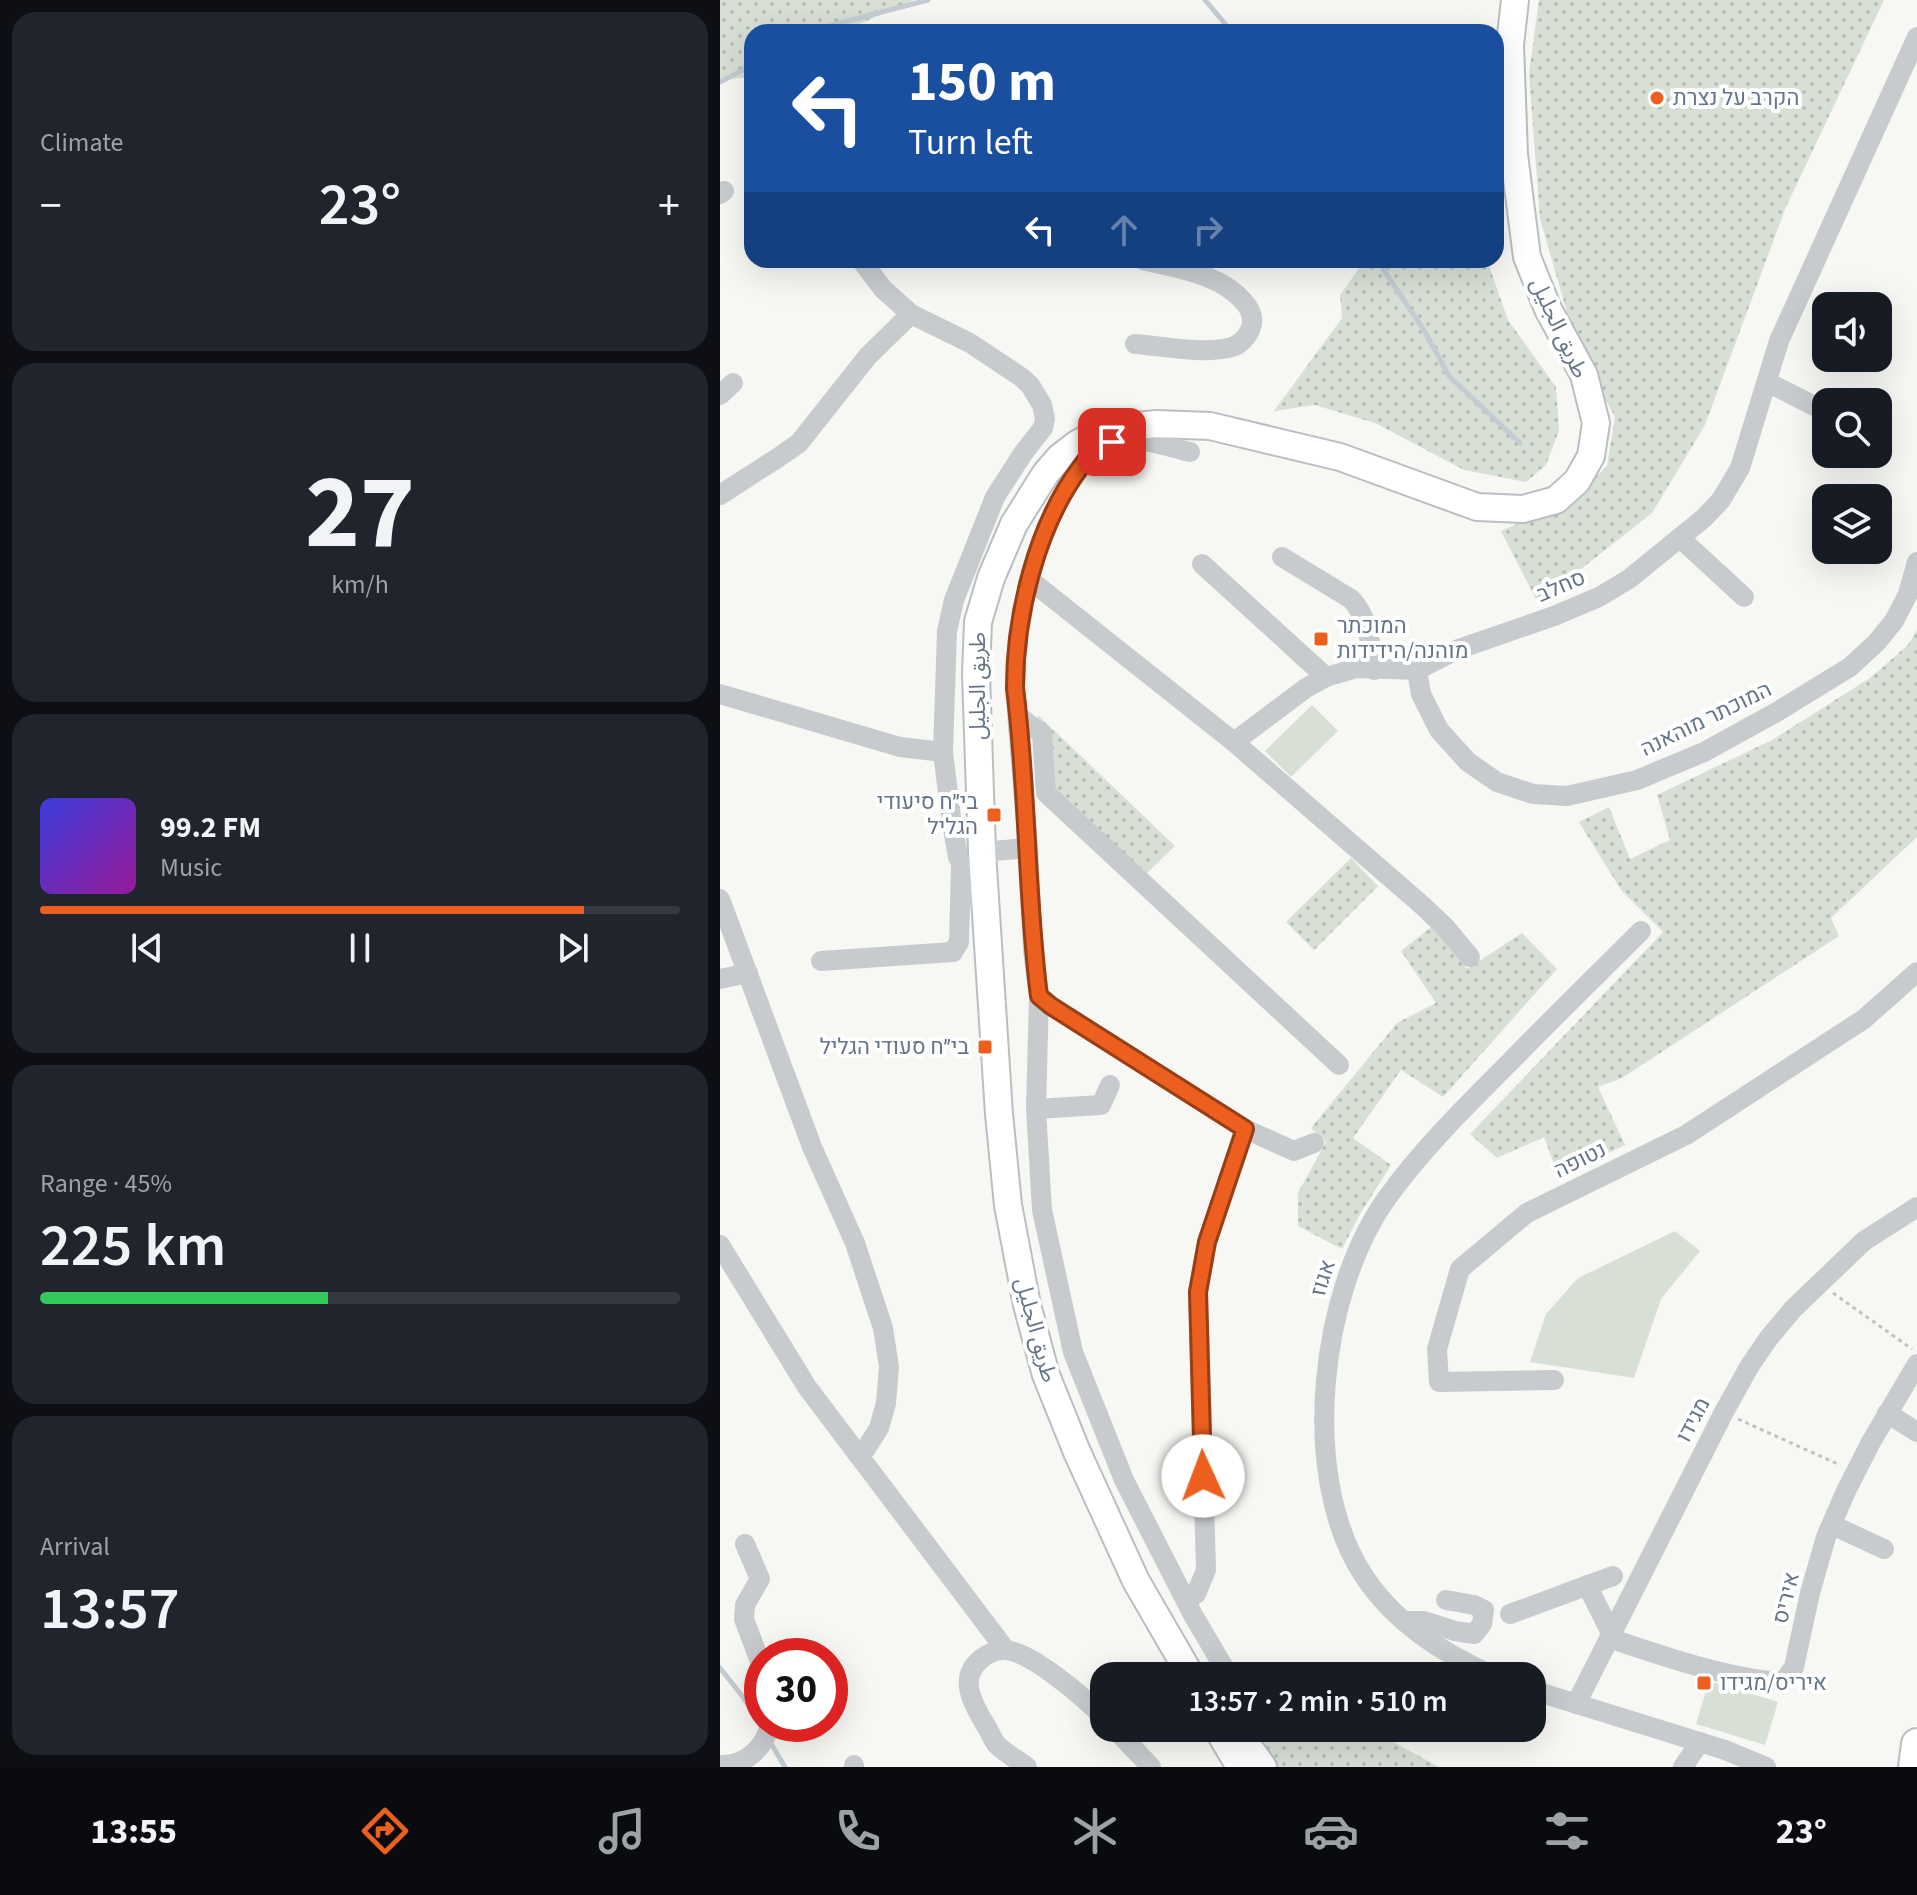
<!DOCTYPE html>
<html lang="en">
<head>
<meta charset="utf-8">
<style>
	:root { --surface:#171b24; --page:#20242c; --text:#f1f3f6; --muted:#9ea1a6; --line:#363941; --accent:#ec5f1f }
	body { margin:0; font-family:"Source Sans 3","Noto Sans Arabic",Heebo,sans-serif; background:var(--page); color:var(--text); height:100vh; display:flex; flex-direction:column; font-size:30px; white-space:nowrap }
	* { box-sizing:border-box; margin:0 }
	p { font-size:26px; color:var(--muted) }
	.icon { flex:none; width:44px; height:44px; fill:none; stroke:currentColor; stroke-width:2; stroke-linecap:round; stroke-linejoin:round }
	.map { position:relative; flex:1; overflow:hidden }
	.panel { display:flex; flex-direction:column; gap:12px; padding:12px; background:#0d0f14; width:720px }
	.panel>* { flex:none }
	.banner { position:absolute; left:24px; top:24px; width:760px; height:244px; border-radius:24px; box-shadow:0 8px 32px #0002; background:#1a4fa0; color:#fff; overflow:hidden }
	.controls { position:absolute; left:1092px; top:292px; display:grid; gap:16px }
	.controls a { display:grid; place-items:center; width:80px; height:80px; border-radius:16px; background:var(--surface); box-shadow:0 8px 32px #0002; font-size:40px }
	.speed { position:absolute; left:24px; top:1638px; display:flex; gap:16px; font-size:40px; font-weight:700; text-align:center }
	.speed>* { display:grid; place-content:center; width:104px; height:104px; border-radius:50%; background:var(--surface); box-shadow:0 8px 32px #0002; line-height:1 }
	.speed .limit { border:12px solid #d22; background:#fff; color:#111 }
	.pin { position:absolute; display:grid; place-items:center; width:68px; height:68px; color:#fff; margin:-34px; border-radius:16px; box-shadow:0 4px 12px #0006 }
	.me { position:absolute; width:88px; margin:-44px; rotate:358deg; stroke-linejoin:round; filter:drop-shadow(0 0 6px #0008) }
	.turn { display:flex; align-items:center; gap:28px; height:168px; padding:0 32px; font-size:36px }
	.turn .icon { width:104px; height:104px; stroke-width:2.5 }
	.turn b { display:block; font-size:56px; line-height:68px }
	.lanes { display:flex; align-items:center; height:76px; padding:0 32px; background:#0003; justify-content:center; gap:40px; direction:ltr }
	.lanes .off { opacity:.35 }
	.big { font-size:60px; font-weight:600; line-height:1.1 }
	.panel .tile { flex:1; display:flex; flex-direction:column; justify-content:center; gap:12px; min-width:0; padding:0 28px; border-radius:24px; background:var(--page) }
	.panel .dial { align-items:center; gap:0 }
	.dial b { font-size:104px; line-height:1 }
	.song { display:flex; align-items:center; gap:24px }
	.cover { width:96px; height:96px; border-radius:12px; background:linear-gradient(135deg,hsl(240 70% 55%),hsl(300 70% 35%)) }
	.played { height:8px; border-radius:4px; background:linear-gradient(90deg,var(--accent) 85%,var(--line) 85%) }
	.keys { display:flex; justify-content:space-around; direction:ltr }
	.heat { display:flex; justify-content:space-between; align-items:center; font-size:44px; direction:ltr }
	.charge { height:12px; border-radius:6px; background:linear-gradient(90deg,#34c759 45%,var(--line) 0) }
	.trip { position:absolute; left:370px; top:1662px; width:456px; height:80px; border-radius:24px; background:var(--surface); box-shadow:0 8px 32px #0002; font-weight:600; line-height:80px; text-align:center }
	.tabs { display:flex; height:128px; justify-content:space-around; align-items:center; background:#090b0e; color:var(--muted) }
	.tabs .icon { width:56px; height:56px }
	.tabs .current { color:var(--accent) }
	.tabs b { font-size:36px; color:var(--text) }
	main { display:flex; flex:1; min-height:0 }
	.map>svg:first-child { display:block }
	.grass { fill:url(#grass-dots) }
	.park { fill:#d8e0d5 }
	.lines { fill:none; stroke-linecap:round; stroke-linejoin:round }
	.stream { stroke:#c3ccd2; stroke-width:5 }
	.major-casing { stroke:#babec2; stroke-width:30 }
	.highway-casing { stroke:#b9bcc0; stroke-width:34 }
	.path { stroke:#c1c2c5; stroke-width:3; stroke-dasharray:4 4; stroke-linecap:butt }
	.minor { stroke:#c7cbce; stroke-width:20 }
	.major { stroke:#fff; stroke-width:26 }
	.highway { stroke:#fff; stroke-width:30 }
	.route-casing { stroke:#993e14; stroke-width:20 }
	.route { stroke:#ec5f1f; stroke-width:14 }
	.poi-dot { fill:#ec5f1f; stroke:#fff; stroke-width:3 }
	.labels { text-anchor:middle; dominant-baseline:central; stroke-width:8; stroke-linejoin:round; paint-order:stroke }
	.poi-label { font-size:22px; fill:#657587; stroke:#fff; text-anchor:start }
	.street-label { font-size:22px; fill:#657587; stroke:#fff }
</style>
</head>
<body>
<main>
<section class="panel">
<div class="tile"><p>Climate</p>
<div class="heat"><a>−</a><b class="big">23°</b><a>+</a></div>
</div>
<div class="tile dial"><b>27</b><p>km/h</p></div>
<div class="tile">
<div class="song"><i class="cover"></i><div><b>99.2 FM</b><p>Music</p></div></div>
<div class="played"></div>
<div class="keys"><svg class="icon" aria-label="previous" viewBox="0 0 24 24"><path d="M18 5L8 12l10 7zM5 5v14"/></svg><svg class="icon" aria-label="pause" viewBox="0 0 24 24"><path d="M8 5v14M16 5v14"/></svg><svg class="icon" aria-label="next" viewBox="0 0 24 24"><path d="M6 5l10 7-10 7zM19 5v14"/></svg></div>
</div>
<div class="tile"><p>Range · 45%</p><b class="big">225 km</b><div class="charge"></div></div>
<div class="tile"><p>Arrival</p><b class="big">13:57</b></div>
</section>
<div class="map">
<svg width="1197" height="1767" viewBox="0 0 1197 1767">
	<defs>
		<pattern id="grass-dots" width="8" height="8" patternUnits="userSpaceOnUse" patternTransform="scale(2)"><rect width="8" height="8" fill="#d8e0d5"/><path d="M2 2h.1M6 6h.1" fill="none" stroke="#b3bab2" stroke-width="1.8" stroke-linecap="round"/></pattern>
	</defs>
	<rect width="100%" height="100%" fill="#f7f8f4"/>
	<g class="grass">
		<polygon points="0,0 194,0 121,32 32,32 32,77 0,80"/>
		<polygon points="819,0 1164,0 1066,207 985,425 932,513 818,603 781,531 853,500 887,466 895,417 857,347 820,219 809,74"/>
		<polygon points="645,260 767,260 788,320 836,387 839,430 826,465 806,482 744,470 655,423 595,405 554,411 622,318 620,295"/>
		<polygon points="1197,630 1197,837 1111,918 1119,936 902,1078 878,1087 905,1145 839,1177 824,1137 777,1158 750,1134 943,932 901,890 859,822 889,807 910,859 950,840 937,795 1052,740 1150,678 1188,645"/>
		<polygon points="318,715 455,846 425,875 319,780"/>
		<polygon points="631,858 658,886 594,950 566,922"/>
		<polygon points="715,924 747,969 802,933 837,969 723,1097 681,1070 633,1138 671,1165 640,1214 622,1249 578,1226 578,1193 606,1142 591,1128 677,1023 716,1003 681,951"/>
		<polygon points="535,1728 648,1728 719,1767 556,1767 530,1730"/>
	</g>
	<g class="park">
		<polygon points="592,705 618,731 571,777 545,751"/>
		<polygon points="955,1231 980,1251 941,1299 914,1378 810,1362 826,1314 858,1278"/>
		<polygon points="989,1681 1058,1702 1045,1745 976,1724"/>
	</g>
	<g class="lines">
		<g class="stream">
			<polyline points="485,0 512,32"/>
			<polyline points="94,32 104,27 208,0"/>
			<polyline points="0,82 32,65"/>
			<polyline points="657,260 705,332 729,376 800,443"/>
			<polyline points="0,1668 23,1697 42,1728"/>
			<polyline points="49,1740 65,1767"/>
		</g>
		<defs>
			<g id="major">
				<polyline points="471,1676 416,1581 357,1452 326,1375 307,1305 288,1205 279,1114 262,852 256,674 258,622 271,578 294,524 326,473 340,457 357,444 375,435 395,428 437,424 490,426 620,457 757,507 803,509 836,500 857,481 871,456 876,423 864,375 828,309 807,257 794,155 790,45 795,0"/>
				<polyline points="497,1728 520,1767"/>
				<polyline points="515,1728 543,1767"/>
			</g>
			<polyline id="highway" points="1194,1767 1197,1744"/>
		</defs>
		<use href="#major" class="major-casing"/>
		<use href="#highway" class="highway-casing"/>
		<g class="path">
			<polyline points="1113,1293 1192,1349"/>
			<polyline points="1018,1419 1120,1465"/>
		</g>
		<g class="minor">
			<polyline points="0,194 4,191"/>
			<polyline points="141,260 163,289 191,314 250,343 301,377 310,385 322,405 325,419 323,428 304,452 275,497 234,600 227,631 223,752 231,817 238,857 261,905"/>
			<path d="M415 344C443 346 480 354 508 348 517 347 526 339 530 330 535 319 531 310 524 302 499 273 458 269 423 260"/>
			<polyline points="1047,382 1106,412"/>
			<polyline points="0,395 13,383"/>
			<polyline points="0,495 59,457 79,443 148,356 191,314"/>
			<polyline points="960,538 1024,597"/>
			<path d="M562 557 631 599C650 619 650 644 654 670"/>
			<polyline points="482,564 606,677"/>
			<polyline points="310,580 514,742"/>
			<polyline points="697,670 701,694 719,730 748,762 777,782 813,794 847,796 917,780 984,752 1055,713 1130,667 1157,642 1174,621 1188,594 1197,562"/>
			<polyline points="0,694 180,747 223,752"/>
			<polyline points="298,716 322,734 326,793 619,1065"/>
			<polyline points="308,848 313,951 319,996 316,1109 322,1210 353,1352 404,1480 473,1615 509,1676"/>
			<path d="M262 852 308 848 295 688C295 616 316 527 360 468 369 457 377 446 392 442 417 435 445 446 470 452"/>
			<polyline points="0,899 92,1147 135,1243 163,1328 169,1367 166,1403 159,1428 145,1450 137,1454"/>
			<polyline points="750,957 725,927 703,906 514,742 586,688 606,677 637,668 697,670 736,650 834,616 879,597 909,579 984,518 1001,500 1020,468 1059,341 1197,37"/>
			<polyline points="101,961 233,952 239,942 241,866"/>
			<polyline points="0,979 28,973"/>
			<polyline points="319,996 331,1006 525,1129 574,1151 594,1143"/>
			<polyline points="316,1109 381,1105 390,1085"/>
			<polyline points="0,1245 87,1387 285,1649"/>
			<polyline points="834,1380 719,1382 717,1349 740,1269 807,1213 966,1135 1144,1019 1197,972"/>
			<polyline points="1167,1413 1197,1432"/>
			<polyline points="1112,1525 1164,1549"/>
			<polyline points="25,1544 40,1579 25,1605 24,1619 42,1667"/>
			<polyline points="867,1585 891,1633"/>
			<polyline points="466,1600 476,1594 486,1570 478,1292 487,1242 525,1129"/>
			<polyline points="790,1614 893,1576"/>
			<polyline points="684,1621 704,1621 735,1631 754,1634 762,1624 764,1610 754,1605 726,1600"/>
			<path d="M889 1638C924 1650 959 1662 996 1671 1019 1676 1041 1682 1064 1681L1074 1667 1090 1593 1106 1537 1126 1491 1151 1442 1197 1364"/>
			<path d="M773 1676C721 1652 673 1622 642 1573 579 1474 600 1291 667 1198 703 1148 749 1103 793 1059 835 1016 878 974 921 931"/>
			<polyline points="812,1690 1005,1750 1046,1767"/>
			<polyline points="856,1704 1004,1412 1029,1367 1048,1339 1073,1309 1144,1241 1197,1207"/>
			<polyline points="394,1728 431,1767"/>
			<path d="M0 1765C25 1766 45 1748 50 1724"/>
			<polyline points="134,1767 134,1765"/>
			<path d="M307 1767C298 1760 285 1753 277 1745 272 1739 269 1730 265 1724 252 1703 238 1677 261 1659 267 1654 276 1650 283 1650 309 1649 367 1700 384 1718"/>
			<polyline points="963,1767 980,1742"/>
		</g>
		<use href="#major" class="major"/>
		<use href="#highway" class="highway"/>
	</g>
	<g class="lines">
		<defs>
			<path id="route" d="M392 442C387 444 380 446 375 450 369 454 365 462 360 468 316 527 295 616 295 688 308 791 306 894 319 996L331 1006 525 1129 487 1242 478 1292 483 1476"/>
		</defs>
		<use href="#route" class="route-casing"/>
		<use href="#route" class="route"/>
	</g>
	<g class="poi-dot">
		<circle cx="937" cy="98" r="8"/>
		<rect x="593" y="631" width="16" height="16" rx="4"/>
		<rect x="266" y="807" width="16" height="16" rx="4"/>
		<rect x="257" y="1039" width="16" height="16" rx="4"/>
		<rect x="976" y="1675" width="16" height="16" rx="4"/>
	</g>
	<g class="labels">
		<g class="poi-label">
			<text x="953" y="98">הקרב על נצרת</text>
			<text x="617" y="626">המוכתר<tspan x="617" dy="25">מוהנה/הידידות</tspan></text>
			<text x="258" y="802" text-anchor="end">בי״ח סיעודי<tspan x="258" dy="25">הגליל</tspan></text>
			<text x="249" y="1047" text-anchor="end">בי״ח סעודי הגליל</text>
			<text x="1000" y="1683">איריס/מגידו</text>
		</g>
		<g class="street-label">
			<text transform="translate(839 328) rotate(65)">طريق الجليل</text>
			<text transform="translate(841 586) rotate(-23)">סחלב</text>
			<text transform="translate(258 686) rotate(-90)">طريق الجليل</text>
			<text transform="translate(986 719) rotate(-26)">המוכתר מוהאנה</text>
			<text transform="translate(860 1160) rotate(-26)">נטופה</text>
			<text transform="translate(603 1278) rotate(-72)">אגוז</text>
			<text transform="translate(316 1330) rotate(75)">طريق الجليل</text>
			<text transform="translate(973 1420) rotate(-62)">מגידו</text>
			<text transform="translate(1066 1598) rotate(-76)">איריס</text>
		</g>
	</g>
</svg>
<div class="controls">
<a><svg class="icon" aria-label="sound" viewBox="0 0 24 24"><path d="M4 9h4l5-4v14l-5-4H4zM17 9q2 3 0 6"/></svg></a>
<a><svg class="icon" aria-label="search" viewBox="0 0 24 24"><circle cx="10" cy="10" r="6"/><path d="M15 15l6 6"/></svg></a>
<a><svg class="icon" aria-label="layers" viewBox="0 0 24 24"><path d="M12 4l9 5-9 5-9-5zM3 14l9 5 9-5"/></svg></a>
</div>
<div class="speed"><div class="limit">30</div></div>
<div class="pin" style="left:392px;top:442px;background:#d93025"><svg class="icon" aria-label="arrive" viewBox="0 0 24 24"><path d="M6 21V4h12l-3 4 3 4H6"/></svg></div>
<svg class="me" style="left:483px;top:1476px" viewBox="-20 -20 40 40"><circle r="19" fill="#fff"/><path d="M0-13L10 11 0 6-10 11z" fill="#ec5f1f"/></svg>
<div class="trip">13:57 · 2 min · 510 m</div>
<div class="banner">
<div class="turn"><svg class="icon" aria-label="left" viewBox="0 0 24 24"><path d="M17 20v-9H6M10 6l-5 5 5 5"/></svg><div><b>150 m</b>Turn left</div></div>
<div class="lanes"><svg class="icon" aria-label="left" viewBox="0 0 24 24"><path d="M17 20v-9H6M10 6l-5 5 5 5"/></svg><svg class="icon off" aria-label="ahead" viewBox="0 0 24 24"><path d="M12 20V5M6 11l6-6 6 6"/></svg><svg class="icon off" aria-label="right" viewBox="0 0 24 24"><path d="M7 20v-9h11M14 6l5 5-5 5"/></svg></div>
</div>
</div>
</main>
<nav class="tabs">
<b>13:55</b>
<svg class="icon current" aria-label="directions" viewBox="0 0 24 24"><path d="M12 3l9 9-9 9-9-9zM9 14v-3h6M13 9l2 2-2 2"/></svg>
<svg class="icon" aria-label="music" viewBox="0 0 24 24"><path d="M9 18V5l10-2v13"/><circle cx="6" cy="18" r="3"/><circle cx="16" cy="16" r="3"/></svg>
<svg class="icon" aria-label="phone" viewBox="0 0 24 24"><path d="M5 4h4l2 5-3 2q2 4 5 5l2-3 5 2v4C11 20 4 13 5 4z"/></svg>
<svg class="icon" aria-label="climate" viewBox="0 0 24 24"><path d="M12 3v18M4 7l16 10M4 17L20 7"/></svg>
<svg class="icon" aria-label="car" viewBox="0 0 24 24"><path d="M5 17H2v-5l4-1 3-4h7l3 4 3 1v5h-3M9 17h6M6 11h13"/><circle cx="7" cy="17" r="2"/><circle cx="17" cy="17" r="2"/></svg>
<svg class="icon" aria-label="filters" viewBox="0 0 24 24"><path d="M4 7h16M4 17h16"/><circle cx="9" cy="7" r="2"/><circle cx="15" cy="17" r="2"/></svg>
<b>23°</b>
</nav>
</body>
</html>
